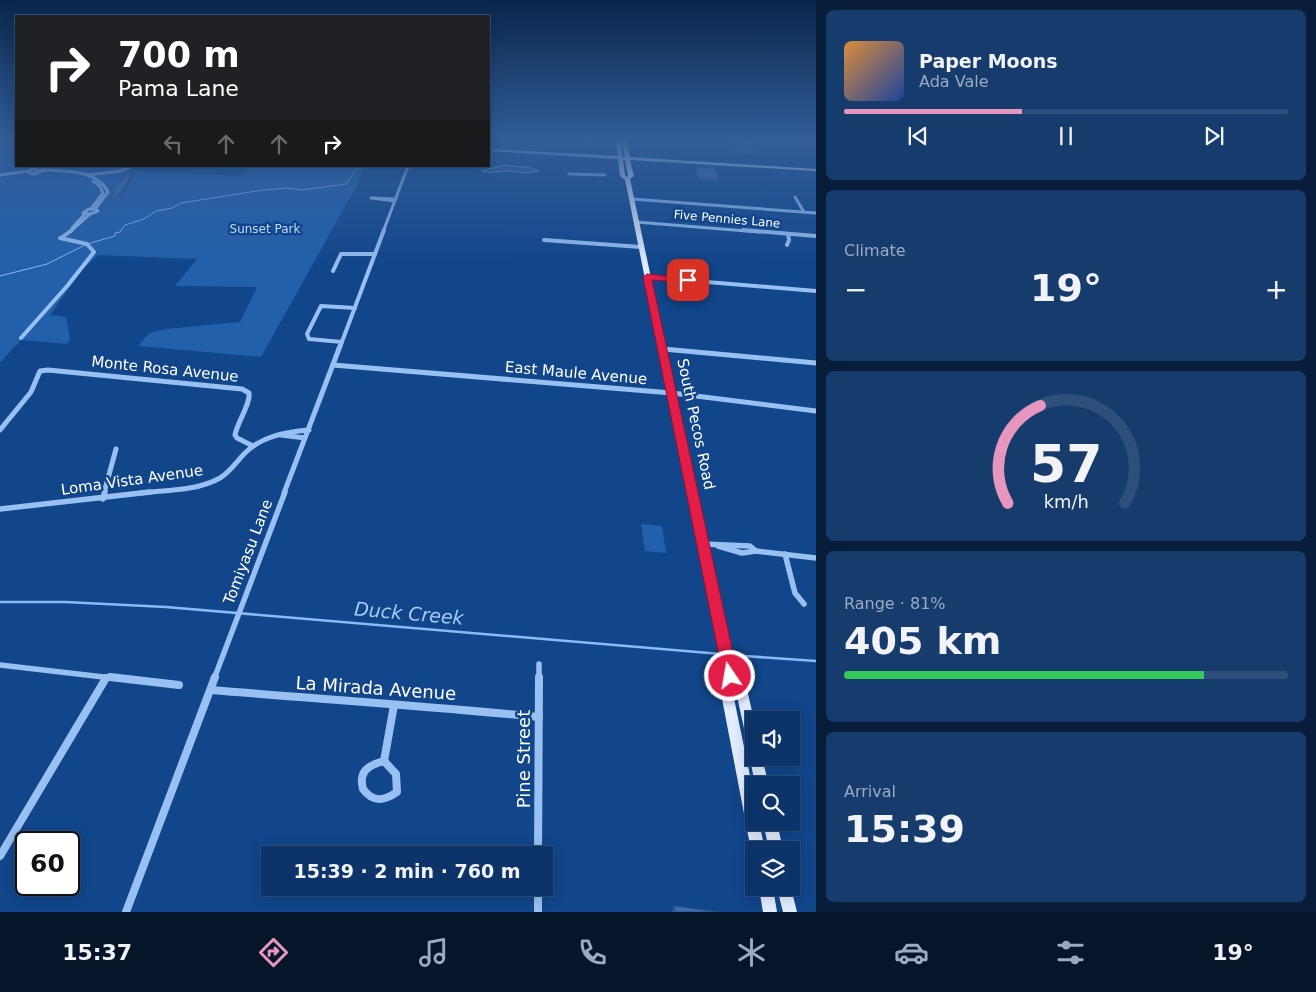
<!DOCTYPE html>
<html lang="en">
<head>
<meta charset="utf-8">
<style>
	:root { --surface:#0d3468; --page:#163c6e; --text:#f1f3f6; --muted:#9aaac0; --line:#2d4f7c; --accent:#e797bd }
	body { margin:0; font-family:"DejaVu Sans",sans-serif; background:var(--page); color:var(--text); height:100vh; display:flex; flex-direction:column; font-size:19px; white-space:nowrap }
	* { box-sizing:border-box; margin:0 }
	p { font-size:16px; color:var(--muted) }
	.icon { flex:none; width:28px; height:28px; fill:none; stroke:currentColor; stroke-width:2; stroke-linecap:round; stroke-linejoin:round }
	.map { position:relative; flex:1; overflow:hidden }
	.panel { display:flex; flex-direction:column; gap:10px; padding:10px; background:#071d39; width:500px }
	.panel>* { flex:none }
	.guide { position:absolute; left:15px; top:15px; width:475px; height:152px; border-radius:0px; box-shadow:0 2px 12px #0003,0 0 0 1px var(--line); background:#202124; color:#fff; overflow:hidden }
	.buttons { position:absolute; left:745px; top:711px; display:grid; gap:10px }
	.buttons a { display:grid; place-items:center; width:55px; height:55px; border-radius:0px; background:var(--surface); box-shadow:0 2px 12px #0003,0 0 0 1px var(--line); font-size:25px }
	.speed { position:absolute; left:15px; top:831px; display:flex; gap:10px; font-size:25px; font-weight:700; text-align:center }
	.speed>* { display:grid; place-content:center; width:65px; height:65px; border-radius:50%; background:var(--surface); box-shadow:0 2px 12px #0003,0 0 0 1px var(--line); line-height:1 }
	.speed .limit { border:2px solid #111; border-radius:8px; background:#fff; color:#111 }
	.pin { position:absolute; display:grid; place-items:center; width:42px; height:42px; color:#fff; margin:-21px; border-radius:10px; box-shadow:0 2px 8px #0006 }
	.me { position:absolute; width:55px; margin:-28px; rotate:348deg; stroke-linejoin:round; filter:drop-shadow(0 0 4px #0008) }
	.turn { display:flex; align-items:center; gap:18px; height:105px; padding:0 20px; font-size:22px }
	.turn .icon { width:65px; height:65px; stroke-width:2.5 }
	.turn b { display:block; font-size:35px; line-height:42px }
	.lanes { display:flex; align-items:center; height:48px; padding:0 20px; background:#0003; justify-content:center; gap:25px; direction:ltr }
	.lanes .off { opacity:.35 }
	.big { font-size:38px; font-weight:700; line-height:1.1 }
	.panel .card { flex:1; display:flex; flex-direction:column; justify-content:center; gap:8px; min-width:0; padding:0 18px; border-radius:8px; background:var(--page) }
	.panel .dial { align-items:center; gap:0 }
	.dial svg { height:130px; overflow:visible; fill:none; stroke:var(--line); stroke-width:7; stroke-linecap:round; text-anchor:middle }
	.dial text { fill:var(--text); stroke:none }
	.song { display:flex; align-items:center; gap:15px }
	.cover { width:60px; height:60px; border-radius:8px; background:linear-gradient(135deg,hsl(30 70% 55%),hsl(220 70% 35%)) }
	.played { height:5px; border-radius:2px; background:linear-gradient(90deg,var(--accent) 40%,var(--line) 40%) }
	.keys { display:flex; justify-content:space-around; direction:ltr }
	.heat { display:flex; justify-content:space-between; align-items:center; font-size:28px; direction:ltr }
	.charge { height:8px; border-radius:4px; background:linear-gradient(90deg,#34c759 81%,var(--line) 0) }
	.trip { position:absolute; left:261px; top:846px; width:292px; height:50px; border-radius:0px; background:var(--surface); box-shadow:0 2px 12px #0003,0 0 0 1px var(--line); font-weight:700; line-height:50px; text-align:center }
	.tab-bar { display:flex; height:80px; justify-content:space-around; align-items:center; background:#05152a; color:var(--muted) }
	.tab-bar .icon { width:35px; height:35px }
	.tab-bar .on { color:var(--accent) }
	.tab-bar b { font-size:22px; color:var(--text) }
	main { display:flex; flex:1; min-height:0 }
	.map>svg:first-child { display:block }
	.green { fill:#2260ab }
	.water { fill:#325a8d; stroke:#89bbf5 }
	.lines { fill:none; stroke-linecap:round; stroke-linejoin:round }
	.stream-far1 { stroke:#89bbf5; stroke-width:1 }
	.stream { stroke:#89bbf5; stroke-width:2.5 }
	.minor-far4 { stroke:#98c0f1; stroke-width:3 }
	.minor-far3 { stroke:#98c0f1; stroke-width:4 }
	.minor-far2 { stroke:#98c0f1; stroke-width:5 }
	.minor-far1 { stroke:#98c0f1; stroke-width:5.5 }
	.minor { stroke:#98c0f1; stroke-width:8 }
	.primary { fill:#e2edff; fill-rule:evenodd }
	.wall { fill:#31609c }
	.shaded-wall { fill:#284e7f }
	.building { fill:#3970b5; stroke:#284e7f }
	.route { fill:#e11d48; stroke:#92132f }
	.labels { text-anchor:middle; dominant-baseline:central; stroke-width:5; stroke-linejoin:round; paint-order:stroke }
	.far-street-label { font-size:12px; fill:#fff; stroke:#11468b }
	.far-park-label { font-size:12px; fill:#bedbfd; stroke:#11468b }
	.street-label { font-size:15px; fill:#fff; stroke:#11468b }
	.near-street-label { font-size:18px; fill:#fff; stroke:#11468b }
	.near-water-label { font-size:19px; font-style:italic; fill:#a3caf9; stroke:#11468b }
</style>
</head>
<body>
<main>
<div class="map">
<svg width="816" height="912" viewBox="0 0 816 912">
	<rect width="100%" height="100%" fill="#11468b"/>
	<g class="green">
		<polygon points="0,140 16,140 16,166 132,166 131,170 241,176 249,166 364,166 357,185 261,357 138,346 149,333 166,329 240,322 257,287 175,286 197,259 98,255 82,270 50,315 66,317 70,339 67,344 21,340 0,363"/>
		<polygon points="641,524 662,526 666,553 645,551"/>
	</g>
	<path class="water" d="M505 165 531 168 538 171C526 175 517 171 506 171 497 171 489 174 481 171Z"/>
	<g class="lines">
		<polyline class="stream-far1" points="0,276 47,264 87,244 115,236 115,233 120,232 125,225 144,219 156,211 172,208 181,203 263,190 287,188 302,190 346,184 359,166"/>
		<g class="stream">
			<polyline points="0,602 65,602 166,607 721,654"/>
			<polyline points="730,655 816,661"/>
		</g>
		<g class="minor-far4">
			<polygon points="32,169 42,171 34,174 27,172"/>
			<path d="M42 170C64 171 97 169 108 192L95 209"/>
			<polyline points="569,174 605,175"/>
			<polyline points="0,175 28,171"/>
			<polyline points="87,175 121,171 132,166"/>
			<polyline points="795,197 804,212"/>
			<polyline points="632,199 816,213"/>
			<polyline points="395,201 371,198 396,199"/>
			<polygon points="89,209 96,209 98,211 90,214 83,213"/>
			<polyline points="91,209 103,193 100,186 93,181"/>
			<polyline points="636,222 759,232"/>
			<polyline points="72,228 85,214"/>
			<polyline points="70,232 89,215"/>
			<polyline points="383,232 408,166"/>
		</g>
		<g class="minor-far3">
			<polyline points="743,230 816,236"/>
			<polyline points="61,238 72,230"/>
			<polyline points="544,240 641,247"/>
			<polyline points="787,245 789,240 788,234"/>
			<polyline points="333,271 341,254 375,254"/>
			<polyline points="647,277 816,291"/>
			<polyline points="21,338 68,285 94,252 87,244 60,238"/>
			<polyline points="342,342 309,339 307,334 321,306 355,308"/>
			<polyline points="340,347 384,230"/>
		</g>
		<g class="minor-far2">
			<polyline points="663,349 816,363"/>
			<polyline points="333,365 672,393 816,411"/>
			<path d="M0 430 31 392 40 371 48 370 242 389 249 393C251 403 237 423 235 435L237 438 253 446"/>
			<polyline points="281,435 305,438"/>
			<polyline points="104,493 116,449"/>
			<path d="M141 493C167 490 197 491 220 478 230 472 237 461 245 453 262 436 286 432 309 430"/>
			<polyline points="284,493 340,346"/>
		</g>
		<g class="minor-far1">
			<polyline points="103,499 105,492"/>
			<polyline points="0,509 150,492"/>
			<polyline points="703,544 750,546 756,551"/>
			<polyline points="718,546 742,553 756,551 816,558"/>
			<polyline points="785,554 795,593 804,604"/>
			<polyline points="0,665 121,679"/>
			<polyline points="214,679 285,492"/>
			<polyline points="539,679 539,664"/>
		</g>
		<g class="minor">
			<polyline points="110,677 179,685"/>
			<path d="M211 690C320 699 430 706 539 717"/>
			<path d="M384 761 396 774 397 792C384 801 373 803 363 789 358 771 369 765 384 761Z"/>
			<polyline points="384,761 394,705"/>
			<polyline points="538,855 539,677"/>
			<polyline points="0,856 106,678"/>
			<polyline points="538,888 538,912"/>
			<polyline points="126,912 215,677"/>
		</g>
		<g class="primary">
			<path d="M616 140H620L623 157H625L622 140H626L630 157 816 169V171L630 160 634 176 630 179 735 673 746 685 754 720V752L750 751 748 747 735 687 731 684 754 795V822H759L765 850H754V855L751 850 719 683 724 674 629 199 625 180 620 176 618 159 489 151V149L618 156ZM623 160H625L628 176 627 177 625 175Z"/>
			<polygon points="754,753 754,758 762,758 769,785 755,785 750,758 751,754"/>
			<polygon points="763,822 777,822 783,850 769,850"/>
			<polygon points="759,888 773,888 777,912 763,912"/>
			<polygon points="777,888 791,888 797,912 783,912"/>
		</g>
	</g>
	<g class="wall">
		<polygon points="584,140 594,140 593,149 584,147"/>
		<polygon points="731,140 753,140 754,144 752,154 732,152 730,144"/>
		<polygon points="764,140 816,140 816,143 815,147 767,145"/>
		<polygon points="695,168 719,179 718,181 699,180 695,170"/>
		<polygon points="131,176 132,181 120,199 113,199 112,194"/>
		<polygon points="674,906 719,912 672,912"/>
	</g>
	<polygon class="shaded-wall" points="131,174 132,181 120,199 119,194"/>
	<g class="building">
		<polygon points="585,140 594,140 594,144 585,142"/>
		<polygon points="733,140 753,140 754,144 734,143"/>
		<polygon points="714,167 719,179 699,178 695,168"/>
		<polygon points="127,172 131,174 129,176 131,176 119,194 112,194"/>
		<polygon points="674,906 719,912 675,912"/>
	</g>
	<linearGradient id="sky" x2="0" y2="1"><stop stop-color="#09264c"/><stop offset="0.52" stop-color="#325d98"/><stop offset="1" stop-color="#325d98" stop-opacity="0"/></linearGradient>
	<rect width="816" height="267" fill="url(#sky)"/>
	<polygon class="route" points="647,274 688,278 692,280 688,283 652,280 738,676 736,680 730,682 725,680 723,676 643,277"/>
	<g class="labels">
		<g class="far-street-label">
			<text transform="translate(727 219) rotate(5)">Five Pennies Lane</text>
		</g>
		<g class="far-park-label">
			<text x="265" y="229">Sunset Park</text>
		</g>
		<g class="street-label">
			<text transform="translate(165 369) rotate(6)">Monte Rosa Avenue</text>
			<text transform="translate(576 373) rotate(5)">East Maule Avenue</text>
			<text transform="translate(696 424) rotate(78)">South Pecos Road</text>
			<text transform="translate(132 480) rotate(-8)">Loma Vista Avenue</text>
			<text transform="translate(248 552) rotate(-69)">Tomiyasu Lane</text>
		</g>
		<g class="near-street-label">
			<text transform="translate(376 688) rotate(4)">La Mirada Avenue</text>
			<text transform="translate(523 759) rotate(-90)">Pine Street</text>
		</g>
		<g class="near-water-label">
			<text transform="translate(409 613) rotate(5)">Duck Creek</text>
		</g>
	</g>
</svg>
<div class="buttons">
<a><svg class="icon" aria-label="sound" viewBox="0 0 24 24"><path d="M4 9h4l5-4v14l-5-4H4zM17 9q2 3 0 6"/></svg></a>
<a><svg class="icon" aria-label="search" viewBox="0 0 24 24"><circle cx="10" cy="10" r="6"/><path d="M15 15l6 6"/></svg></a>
<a><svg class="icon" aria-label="layers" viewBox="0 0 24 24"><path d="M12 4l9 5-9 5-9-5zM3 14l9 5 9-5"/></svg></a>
</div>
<div class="speed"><div class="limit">60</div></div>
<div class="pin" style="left:688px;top:280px;background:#d93025"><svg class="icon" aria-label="arrive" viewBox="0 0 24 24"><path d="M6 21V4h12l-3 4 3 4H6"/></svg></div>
<svg class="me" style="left:730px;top:676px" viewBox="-20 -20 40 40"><circle r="17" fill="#e11d48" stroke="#fff" stroke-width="3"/><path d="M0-11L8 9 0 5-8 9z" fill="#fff"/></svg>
<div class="trip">15:39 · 2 min · 760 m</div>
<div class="guide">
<div class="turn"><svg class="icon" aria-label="right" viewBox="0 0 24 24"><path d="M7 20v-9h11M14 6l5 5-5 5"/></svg><div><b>700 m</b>Pama Lane</div></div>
<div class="lanes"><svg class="icon off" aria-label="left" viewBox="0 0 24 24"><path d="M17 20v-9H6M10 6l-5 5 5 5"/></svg><svg class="icon off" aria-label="ahead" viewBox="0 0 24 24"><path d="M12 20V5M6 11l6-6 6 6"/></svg><svg class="icon off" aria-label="ahead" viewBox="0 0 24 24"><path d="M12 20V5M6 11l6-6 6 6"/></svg><svg class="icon" aria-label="right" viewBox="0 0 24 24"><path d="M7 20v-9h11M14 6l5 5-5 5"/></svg></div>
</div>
</div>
<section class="panel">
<div class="card">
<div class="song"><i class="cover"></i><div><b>Paper Moons</b><p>Ada Vale</p></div></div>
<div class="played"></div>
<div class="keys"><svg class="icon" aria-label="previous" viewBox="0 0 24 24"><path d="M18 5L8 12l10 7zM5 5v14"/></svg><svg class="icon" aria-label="pause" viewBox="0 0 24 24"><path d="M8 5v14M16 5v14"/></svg><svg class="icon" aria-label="next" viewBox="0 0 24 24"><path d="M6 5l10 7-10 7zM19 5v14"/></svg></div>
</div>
<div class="card"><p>Climate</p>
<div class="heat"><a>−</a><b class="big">19°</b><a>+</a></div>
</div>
<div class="card dial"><svg viewBox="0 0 100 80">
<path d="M14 69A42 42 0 1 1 86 69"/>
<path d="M14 69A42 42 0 0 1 34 9" stroke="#e797bd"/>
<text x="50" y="56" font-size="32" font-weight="700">57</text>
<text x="50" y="72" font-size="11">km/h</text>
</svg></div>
<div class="card"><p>Range · 81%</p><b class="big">405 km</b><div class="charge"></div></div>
<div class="card"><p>Arrival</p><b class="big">15:39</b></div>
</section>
</main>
<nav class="tab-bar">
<b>15:37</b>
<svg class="icon on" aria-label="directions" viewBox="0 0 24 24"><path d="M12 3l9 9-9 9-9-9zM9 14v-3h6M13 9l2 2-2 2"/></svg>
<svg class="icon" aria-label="music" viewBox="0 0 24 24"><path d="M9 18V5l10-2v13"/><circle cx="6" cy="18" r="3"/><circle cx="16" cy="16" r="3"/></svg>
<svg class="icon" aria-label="phone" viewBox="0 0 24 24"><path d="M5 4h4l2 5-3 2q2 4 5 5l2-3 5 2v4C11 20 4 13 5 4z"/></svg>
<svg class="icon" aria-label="climate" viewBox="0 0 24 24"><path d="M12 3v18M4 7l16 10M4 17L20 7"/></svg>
<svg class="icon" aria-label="car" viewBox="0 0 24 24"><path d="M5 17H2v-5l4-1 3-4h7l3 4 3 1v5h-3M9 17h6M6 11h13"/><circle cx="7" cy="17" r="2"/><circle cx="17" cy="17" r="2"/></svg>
<svg class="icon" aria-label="filters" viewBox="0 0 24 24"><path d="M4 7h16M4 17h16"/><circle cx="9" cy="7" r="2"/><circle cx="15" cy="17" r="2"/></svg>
<b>19°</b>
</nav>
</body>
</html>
